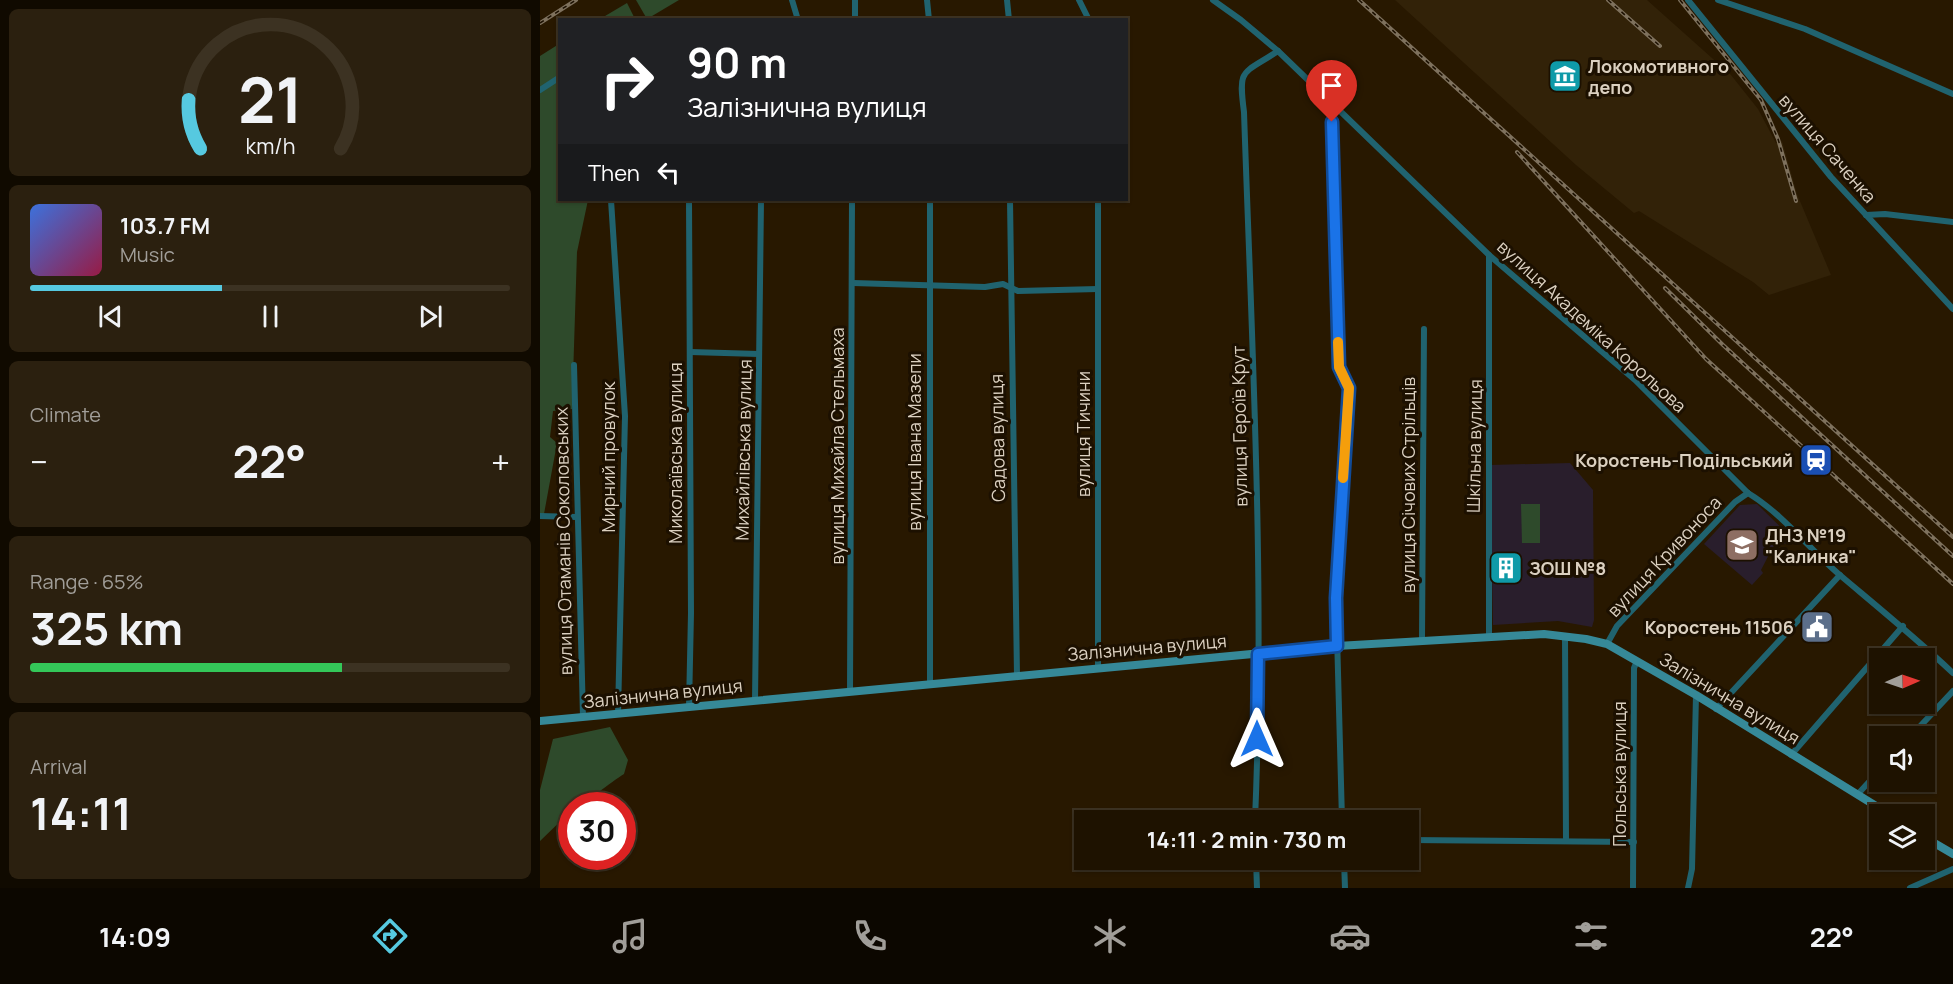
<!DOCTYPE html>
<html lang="en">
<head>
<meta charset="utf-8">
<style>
	:root { --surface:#1e1200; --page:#2b200f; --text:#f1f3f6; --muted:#a19e99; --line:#3c3222; --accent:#56c9e0 }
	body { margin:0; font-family:Manrope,sans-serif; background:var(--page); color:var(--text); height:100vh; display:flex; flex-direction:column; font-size:22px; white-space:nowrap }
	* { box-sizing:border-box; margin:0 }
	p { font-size:20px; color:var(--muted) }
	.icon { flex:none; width:33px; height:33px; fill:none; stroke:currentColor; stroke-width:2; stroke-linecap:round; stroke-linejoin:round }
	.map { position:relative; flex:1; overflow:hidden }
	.drawer { display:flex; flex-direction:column; gap:9px; padding:9px; background:#100a00; width:540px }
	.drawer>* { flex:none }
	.top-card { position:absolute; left:18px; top:18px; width:570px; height:183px; border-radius:0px; box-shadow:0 2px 4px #0004,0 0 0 2px var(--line); background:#202124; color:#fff; overflow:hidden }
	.needle { width:39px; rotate:88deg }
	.controls { position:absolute; left:1329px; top:648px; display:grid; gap:12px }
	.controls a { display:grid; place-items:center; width:66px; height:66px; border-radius:0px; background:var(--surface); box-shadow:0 2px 4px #0004,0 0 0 2px var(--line); font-size:30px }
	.speed { position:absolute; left:18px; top:792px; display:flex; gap:12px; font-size:30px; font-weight:700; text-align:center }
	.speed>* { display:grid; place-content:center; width:78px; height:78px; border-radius:50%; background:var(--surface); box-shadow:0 2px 4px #0004,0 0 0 2px var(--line); line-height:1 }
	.speed .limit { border:9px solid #d22; background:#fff; color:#111 }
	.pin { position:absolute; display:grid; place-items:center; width:51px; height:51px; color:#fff; margin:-62px -26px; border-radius:50% 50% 50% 0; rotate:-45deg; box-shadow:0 0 6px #0007 }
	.pin .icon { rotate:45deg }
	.me { position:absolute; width:66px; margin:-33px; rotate:0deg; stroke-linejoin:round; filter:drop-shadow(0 0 4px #0008) }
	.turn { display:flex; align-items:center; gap:21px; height:126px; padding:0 30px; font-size:27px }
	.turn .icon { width:78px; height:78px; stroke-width:2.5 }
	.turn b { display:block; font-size:42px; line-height:51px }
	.then { display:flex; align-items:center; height:57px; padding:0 30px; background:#0003; gap:12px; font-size:22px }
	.big { font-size:45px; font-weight:700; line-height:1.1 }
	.drawer .widget { flex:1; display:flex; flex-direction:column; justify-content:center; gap:9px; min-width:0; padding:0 21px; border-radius:9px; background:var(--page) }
	.drawer .dial { align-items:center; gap:0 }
	.dial svg { height:156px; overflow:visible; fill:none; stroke:var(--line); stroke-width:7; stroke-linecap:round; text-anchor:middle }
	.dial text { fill:var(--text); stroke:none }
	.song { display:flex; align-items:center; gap:18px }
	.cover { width:72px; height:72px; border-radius:9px; background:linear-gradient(135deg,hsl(220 70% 55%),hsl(340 70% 35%)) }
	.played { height:6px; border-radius:3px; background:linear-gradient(90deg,var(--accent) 40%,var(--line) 40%) }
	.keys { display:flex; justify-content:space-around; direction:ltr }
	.heat { display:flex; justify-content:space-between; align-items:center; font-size:33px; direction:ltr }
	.charge { height:9px; border-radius:4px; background:linear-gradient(90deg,#34c759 65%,var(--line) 0) }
	.trip { position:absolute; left:534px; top:810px; width:345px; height:60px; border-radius:0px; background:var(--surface); box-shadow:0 2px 4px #0004,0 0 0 2px var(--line); font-weight:700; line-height:60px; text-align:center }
	.tab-bar { display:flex; height:96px; justify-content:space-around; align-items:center; background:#0c0700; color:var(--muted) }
	.tab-bar .icon { width:42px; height:42px }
	.tab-bar .on { color:var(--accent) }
	.tab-bar b { font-size:27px; color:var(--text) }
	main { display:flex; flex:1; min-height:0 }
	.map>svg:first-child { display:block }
	.built { fill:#322208 }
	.education { fill:#291e2c }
	.green { fill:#2e4a2b }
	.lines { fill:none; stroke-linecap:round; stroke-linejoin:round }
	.street { stroke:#20636f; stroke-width:6 }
	.secondary { stroke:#368998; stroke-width:8 }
	.rail-casing { stroke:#7e715d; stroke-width:4 }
	.rail { stroke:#1c1000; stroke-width:1.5; stroke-dasharray:4.5; stroke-linecap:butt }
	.route-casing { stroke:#114b97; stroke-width:15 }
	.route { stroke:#1a73e8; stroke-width:10 }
	.slow { stroke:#f59e0b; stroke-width:10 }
	.labels { text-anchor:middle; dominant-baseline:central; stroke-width:6; stroke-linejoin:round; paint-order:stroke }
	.poi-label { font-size:18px; font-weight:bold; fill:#dbd0c0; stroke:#1c1000; text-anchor:start }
	.street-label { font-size:18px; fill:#dbd0c0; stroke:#1c1000 }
</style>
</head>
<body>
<main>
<section class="drawer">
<div class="widget dial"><svg viewBox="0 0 100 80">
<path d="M14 69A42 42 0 1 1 86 69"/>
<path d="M14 69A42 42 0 0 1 8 44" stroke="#56c9e0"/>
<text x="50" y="56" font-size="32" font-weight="700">21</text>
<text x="50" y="72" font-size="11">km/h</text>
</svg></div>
<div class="widget">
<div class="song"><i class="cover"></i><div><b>103.7 FM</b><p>Music</p></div></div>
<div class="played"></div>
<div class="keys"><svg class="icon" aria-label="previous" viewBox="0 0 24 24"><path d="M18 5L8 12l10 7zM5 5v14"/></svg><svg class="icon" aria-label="pause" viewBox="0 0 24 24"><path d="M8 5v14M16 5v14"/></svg><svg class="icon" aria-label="next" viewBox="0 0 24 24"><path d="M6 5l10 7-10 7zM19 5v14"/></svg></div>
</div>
<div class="widget"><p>Climate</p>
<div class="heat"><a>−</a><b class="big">22°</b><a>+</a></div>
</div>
<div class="widget"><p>Range · 65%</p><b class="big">325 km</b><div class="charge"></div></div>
<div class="widget"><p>Arrival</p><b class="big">14:11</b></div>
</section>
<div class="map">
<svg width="1413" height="888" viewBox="0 0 1413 888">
	<rect width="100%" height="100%" fill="#281800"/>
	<polygon class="built" points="855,0 1107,0 1191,75 1218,109 1236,143 1242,141 1257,194 1291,275 1229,295 1213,282 1099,211 1094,213 1036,165"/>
	<g class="education">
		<polygon points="1030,463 1053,490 1054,620 1052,627 1018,621 953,625 950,465"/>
		<polygon points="1217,504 1255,541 1233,547 1221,570 1223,573 1212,585 1164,544 1200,505"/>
	</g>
	<g class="green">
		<polygon points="96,0 139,0 107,19"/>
		<polygon points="87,3 95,19 60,19"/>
		<polygon points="19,44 20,200 48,200 37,252 32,409 13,411 10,437 17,443 4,514 0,514 0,56"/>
		<polygon points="981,504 1000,504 1000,543 982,543"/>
		<path d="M70 727 88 760 84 774C72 781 43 806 32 806L31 811 0 841V790L13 739Z"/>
	</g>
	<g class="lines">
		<g class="street">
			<polyline points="252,0 258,20"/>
			<polyline points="315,0 315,20"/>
			<polyline points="387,0 389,20"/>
			<polyline points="467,0 469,20"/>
			<polyline points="539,0 549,20"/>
			<path d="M673 0 701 20 738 51 949 255 1095 380 1208 493C1244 515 1269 549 1301 576 1339 608 1377 639 1413 673"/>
			<polyline points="1148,0 1291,177 1413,309"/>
			<polyline points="1178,0 1265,29 1413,94"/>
			<polyline points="0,90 20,77"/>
			<polyline points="795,106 792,122 799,367 809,388 796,598 802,820"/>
			<polyline points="71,200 85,416 78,714"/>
			<polyline points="390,200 390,684"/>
			<polyline points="470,200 477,676"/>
			<polyline points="1326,215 1345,214 1413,222"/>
			<polyline points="949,255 949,638"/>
			<polyline points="313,283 445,287 463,284 478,291 558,289"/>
			<polyline points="150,352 219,354"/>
			<polyline points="34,365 43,717"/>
			<polyline points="0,516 36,517"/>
			<polyline points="1025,637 1026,841"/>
			<polyline points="882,640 884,329"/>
			<polyline points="1067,644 1077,626 1195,502 1208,493"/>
			<polyline points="558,668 558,200"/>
			<polyline points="310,692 312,200"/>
			<polyline points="215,701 221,200"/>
			<polyline points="149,707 151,613 149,200"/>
			<polyline points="1176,709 1300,575"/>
			<polyline points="1371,736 1413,691"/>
			<polyline points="1251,755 1363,626"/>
			<polyline points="1317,795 1340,770"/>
			<path d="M715 820C725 585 712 348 704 112 698 67 702 75 738 51"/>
			<polyline points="868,840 1094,842"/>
			<polyline points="716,860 717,888"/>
			<polyline points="804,860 805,888"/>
			<polyline points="1093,888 1094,668 1097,661"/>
			<polyline points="1148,888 1152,869 1156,695"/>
			<polyline points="1370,888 1413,869"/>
		</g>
		<g class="secondary">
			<polyline points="0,721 797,646 1004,634 1046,639 1067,644 1156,695 1349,814"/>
			<polyline points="1384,837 1413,854"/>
		</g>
		<defs>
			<g id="rail">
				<polyline points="819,0 1413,537"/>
				<polyline points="1068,0 1120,46"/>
				<polyline points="1140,0 1221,100 1238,139 1256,201"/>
				<polyline points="0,23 36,0"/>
				<polyline points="977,152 1166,359 1413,584"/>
				<polyline points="1125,288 1183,345 1413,556"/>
			</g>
		</defs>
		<use href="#rail" class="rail-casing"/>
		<use href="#rail" class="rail"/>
	</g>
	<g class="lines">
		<defs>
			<polyline id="route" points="717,739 718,654 797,646 796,598 809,388 799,367 792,122"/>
		</defs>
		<use href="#route" class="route-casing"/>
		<use href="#route" class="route"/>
		<polyline class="slow" points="798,342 799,367 809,388 803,478"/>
	</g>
	<defs>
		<symbol id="museum-square" viewBox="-11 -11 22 22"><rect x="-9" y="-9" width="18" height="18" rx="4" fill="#0f9aa8" stroke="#1c1000"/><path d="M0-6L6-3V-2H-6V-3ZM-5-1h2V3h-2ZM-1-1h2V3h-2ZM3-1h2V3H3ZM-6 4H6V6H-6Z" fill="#fff"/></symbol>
		<symbol id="station-square" viewBox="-11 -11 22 22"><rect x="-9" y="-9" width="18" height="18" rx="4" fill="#1a4fb4" stroke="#1c1000"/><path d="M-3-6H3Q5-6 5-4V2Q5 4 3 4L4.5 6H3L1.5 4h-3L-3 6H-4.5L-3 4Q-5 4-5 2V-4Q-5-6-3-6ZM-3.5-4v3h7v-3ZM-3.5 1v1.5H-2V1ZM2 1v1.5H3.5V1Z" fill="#fff"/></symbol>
		<symbol id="school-square" viewBox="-11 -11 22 22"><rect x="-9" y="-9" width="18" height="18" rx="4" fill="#8d6e63" stroke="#1c1000"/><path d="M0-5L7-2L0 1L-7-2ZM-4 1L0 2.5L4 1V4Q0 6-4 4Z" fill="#fff"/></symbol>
		<symbol id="building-square" viewBox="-11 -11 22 22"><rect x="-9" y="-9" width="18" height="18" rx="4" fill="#0f9aa8" stroke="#1c1000"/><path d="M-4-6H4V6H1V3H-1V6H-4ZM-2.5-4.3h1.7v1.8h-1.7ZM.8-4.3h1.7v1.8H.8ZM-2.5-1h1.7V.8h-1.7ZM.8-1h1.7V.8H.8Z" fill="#fff"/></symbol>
		<symbol id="civic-square" viewBox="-11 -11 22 22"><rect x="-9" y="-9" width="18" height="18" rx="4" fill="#5c6f8a" stroke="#1c1000"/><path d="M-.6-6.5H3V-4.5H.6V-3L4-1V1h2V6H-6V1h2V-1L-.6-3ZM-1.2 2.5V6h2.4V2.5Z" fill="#fff"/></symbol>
	</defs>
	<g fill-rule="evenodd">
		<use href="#museum-square" x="1006" y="57" width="38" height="38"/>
		<use href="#station-square" x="1257" y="441" width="38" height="38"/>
		<use href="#school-square" x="1183" y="526" width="38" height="38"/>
		<use href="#building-square" x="947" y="549" width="38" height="38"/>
		<use href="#civic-square" x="1258" y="608" width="38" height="38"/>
	</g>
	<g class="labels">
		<g class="poi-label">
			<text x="1048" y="66">Локомотивного<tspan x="1048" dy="21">депо</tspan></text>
			<text x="1253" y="460" text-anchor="end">Коростень-Подільський</text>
			<text x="1225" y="535">ДНЗ №19<tspan x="1225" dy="21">"Калинка"</tspan></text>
			<text x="989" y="568">ЗОШ №8</text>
			<text x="1254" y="627" text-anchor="end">Коростень 11506</text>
		</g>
		<g class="street-label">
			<text transform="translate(1288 148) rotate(49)">вулиця Саченка</text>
			<text transform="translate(1052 326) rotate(42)">вулиця Академіка Корольова</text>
			<text transform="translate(699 426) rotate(-91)">вулиця Героїв Крут</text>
			<text transform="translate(543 434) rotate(-90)">вулиця Тичини</text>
			<text transform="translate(457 438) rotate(-91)">Садова вулиця</text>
			<text transform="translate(374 442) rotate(-90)">вулиця Івана Мазепи</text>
			<text transform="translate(297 446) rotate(-90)">вулиця Михайла Стельмаха</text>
			<text transform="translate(934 446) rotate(-89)">Шкільна вулиця</text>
			<text transform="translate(203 450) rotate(-89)">Михайлівська вулиця</text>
			<text transform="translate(135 453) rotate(-90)">Миколаївська вулиця</text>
			<text transform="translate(68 457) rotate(-90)">Мирний провулок</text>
			<text transform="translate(868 485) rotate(-90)">вулиця Січових Стрільців</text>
			<text transform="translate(23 541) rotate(-91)">вулиця Отаманів Соколовських</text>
			<text transform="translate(1124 556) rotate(-47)">вулиця Кривоноса</text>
			<text transform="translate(607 647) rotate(-5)">Залізнична вулиця</text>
			<text transform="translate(123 693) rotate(-6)">Залізнична вулиця</text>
			<text transform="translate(1190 698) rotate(31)">Залізнична вулиця</text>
			<text transform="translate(1079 774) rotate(-90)">Польська вулиця</text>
		</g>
	</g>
</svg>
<div class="controls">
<a><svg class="needle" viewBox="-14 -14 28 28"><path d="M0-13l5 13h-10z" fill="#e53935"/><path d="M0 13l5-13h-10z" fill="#a19e99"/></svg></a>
<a><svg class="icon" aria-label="sound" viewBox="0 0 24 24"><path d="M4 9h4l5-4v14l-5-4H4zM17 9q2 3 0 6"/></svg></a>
<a><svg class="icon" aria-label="layers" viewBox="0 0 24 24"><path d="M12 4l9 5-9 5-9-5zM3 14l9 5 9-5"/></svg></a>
</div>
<div class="speed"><div class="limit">30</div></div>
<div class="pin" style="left:792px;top:122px;background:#d93025"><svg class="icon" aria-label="arrive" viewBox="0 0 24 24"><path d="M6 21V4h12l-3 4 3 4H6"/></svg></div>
<svg class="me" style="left:717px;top:739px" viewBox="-20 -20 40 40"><path d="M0-17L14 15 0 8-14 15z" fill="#1a73e8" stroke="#fff" stroke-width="4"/></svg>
<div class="trip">14:11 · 2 min · 730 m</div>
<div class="top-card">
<div class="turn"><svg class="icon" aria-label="right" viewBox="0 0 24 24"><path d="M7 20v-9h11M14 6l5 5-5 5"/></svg><div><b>90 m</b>Залізнична вулиця</div></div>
<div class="then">Then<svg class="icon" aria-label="left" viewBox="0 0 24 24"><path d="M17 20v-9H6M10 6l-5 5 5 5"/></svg></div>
</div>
</div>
</main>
<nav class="tab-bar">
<b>14:09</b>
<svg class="icon on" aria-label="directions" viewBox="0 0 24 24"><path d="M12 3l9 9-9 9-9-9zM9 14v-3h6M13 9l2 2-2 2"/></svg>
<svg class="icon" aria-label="music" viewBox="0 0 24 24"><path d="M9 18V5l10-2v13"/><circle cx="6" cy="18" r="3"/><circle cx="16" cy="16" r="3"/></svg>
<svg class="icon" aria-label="phone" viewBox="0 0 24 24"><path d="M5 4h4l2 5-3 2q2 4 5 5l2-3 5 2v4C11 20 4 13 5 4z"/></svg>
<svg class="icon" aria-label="climate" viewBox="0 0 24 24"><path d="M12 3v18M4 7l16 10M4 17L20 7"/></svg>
<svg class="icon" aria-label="car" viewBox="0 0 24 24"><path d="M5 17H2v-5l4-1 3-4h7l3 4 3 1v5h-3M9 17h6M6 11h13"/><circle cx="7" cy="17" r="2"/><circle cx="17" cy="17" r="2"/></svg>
<svg class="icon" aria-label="filters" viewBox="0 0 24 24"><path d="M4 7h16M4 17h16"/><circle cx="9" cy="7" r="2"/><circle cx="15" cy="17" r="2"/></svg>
<b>22°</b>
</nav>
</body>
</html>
